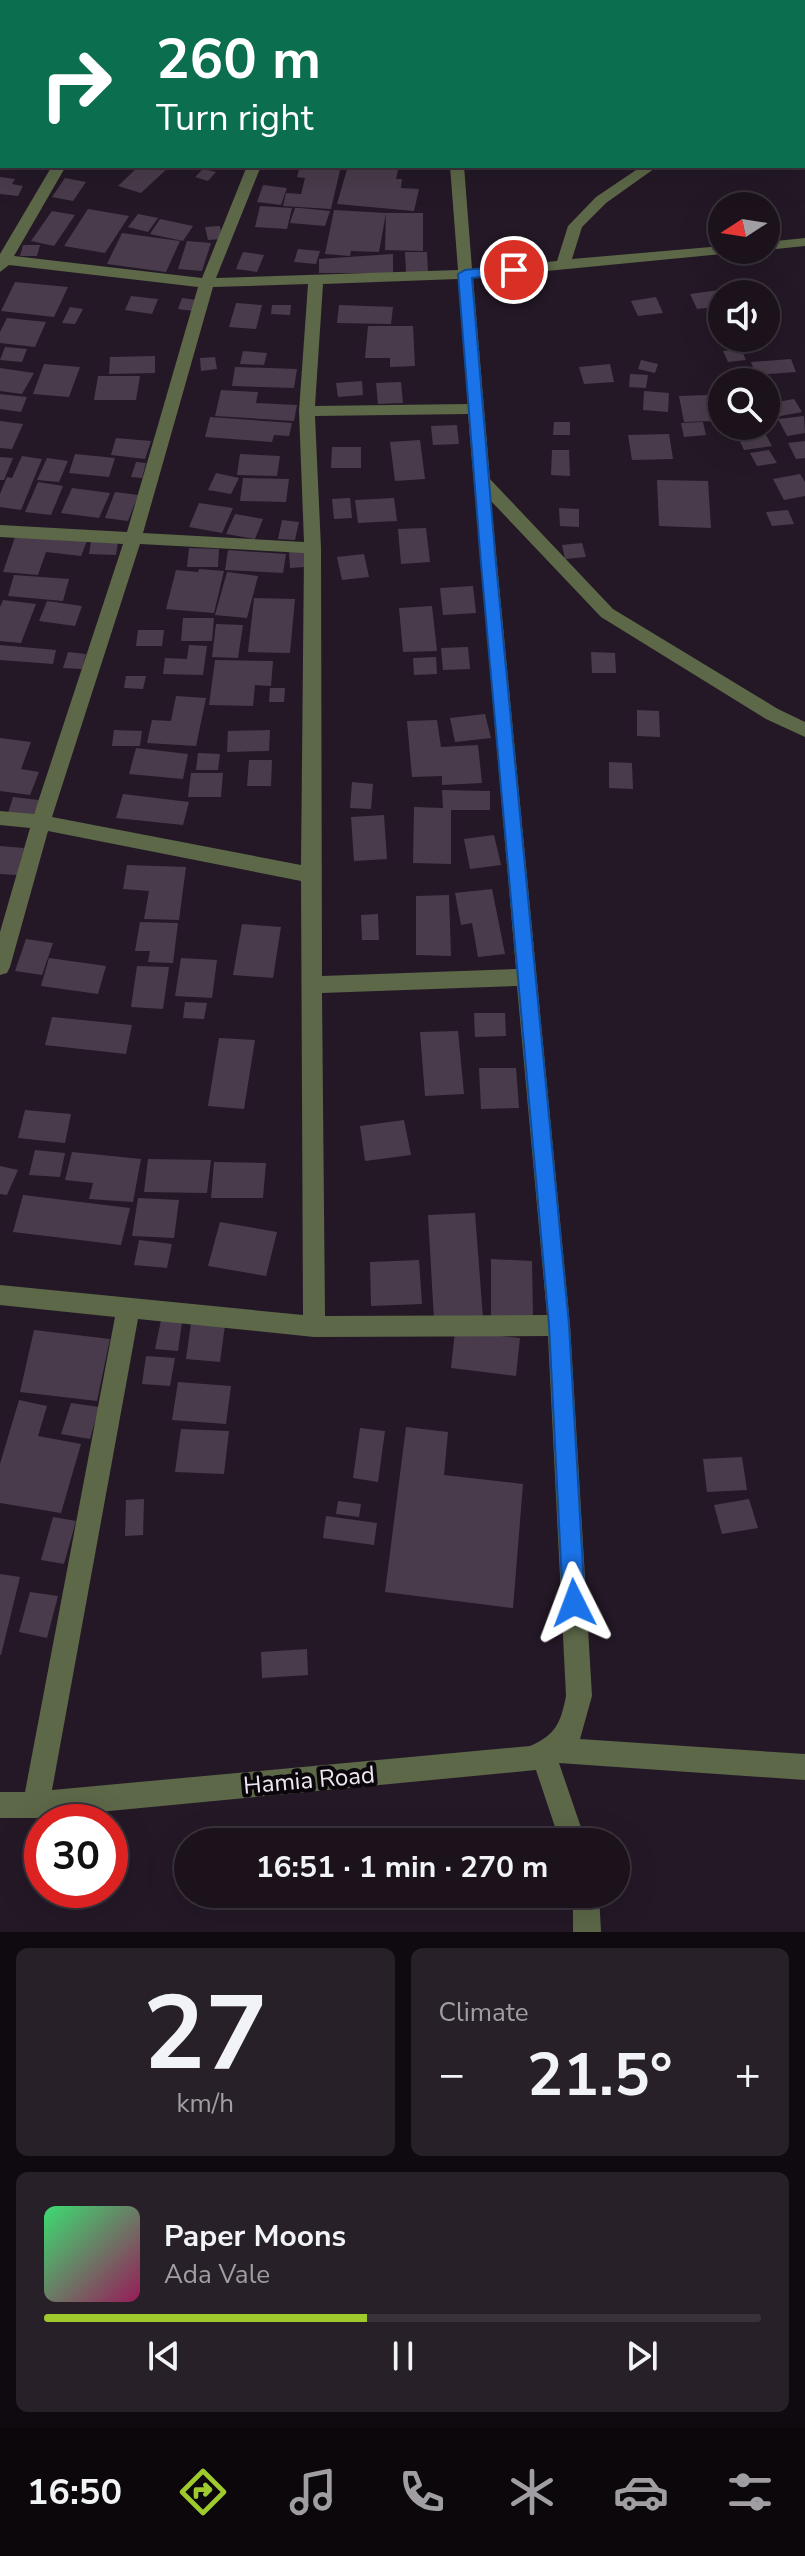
<!DOCTYPE html>
<html lang="en">
<head>
<meta charset="utf-8">
<style>
	:root { --surface:#1b121c; --page:#282029; --text:#f1f3f6; --muted:#a09ea3; --line:#39323b; --accent:#9fca2d }
	body { margin:0; font-family:"Nunito Sans",sans-serif; background:var(--page); color:var(--text); height:100vh; display:flex; flex-direction:column; font-size:30px; white-space:nowrap }
	* { box-sizing:border-box; margin:0 }
	p { font-size:26px; color:var(--muted) }
	.icon { flex:none; width:44px; height:44px; fill:none; stroke:currentColor; stroke-width:2; stroke-linecap:round; stroke-linejoin:round }
	.map { position:relative; height:1932px; overflow:hidden }
	.sheet { display:flex; flex-direction:column; gap:16px; padding:16px; background:#0f0a0f; flex:1 }
	.sheet>* { flex:none }
	.hud { position:absolute; left:0px; top:0px; width:806px; height:168px; box-shadow:0 8px 32px #0002,0 0 0 2px var(--line); background:#0b6e4f; color:#fff; overflow:hidden }
	.needle { width:52px; rotate:258deg }
	.buttons { position:absolute; left:708px; top:192px; display:grid; gap:16px }
	.buttons a { display:grid; place-items:center; width:72px; height:72px; border-radius:50%; background:var(--surface); box-shadow:0 8px 32px #0002,0 0 0 2px var(--line); font-size:40px }
	.speed { position:absolute; left:24px; top:1804px; display:flex; gap:16px; font-size:40px; font-weight:700; text-align:center }
	.speed>* { display:grid; place-content:center; width:104px; height:104px; border-radius:50%; background:var(--surface); box-shadow:0 8px 32px #0002,0 0 0 2px var(--line); line-height:1 }
	.speed .limit { border:12px solid #d22; background:#fff; color:#111 }
	.pin { position:absolute; display:grid; place-items:center; width:68px; height:68px; color:#fff; margin:-34px; border:4px solid #fff; border-radius:50%; box-shadow:0 2px 8px #0007 }
	.me { position:absolute; width:88px; margin:-44px; rotate:357deg; stroke-linejoin:round; filter:drop-shadow(0 0 6px #0008) }
	.turn { display:flex; align-items:center; gap:28px; height:168px; padding:0 24px; font-size:36px }
	.turn .icon { width:104px; height:104px; stroke-width:2.5 }
	.turn b { display:block; font-size:56px; line-height:68px }
	.big { font-size:60px; font-weight:700; line-height:1.1 }
	.sheet .tile { flex:1; display:flex; flex-direction:column; justify-content:center; gap:12px; min-width:0; padding:0 28px; border-radius:12px; background:var(--page) }
	.sheet .dial { align-items:center; gap:0 }
	.dial b { font-size:104px; line-height:1 }
	.song { display:flex; align-items:center; gap:24px }
	.cover { width:96px; height:96px; border-radius:12px; background:linear-gradient(135deg,hsl(140 70% 55%),hsl(330 70% 35%)) }
	.played { height:8px; border-radius:4px; background:linear-gradient(90deg,var(--accent) 45%,var(--line) 45%) }
	.keys { display:flex; justify-content:space-around; direction:ltr }
	.heat { display:flex; justify-content:space-between; align-items:center; font-size:44px; direction:ltr }
	.sheet .tiles { flex:1; display:grid; gap:16px; grid-template-columns:1fr 1fr }
	.tile:last-child { grid-column:span 2 }
	.trip { position:absolute; left:174px; top:1828px; width:456px; height:80px; border-radius:40px; background:var(--surface); box-shadow:0 8px 32px #0002,0 0 0 2px var(--line); font-weight:700; line-height:80px; text-align:center }
	.menu { display:flex; height:128px; justify-content:space-around; align-items:center; background:#0b070b; color:var(--muted) }
	.menu .icon { width:56px; height:56px }
	.menu .active { color:var(--accent) }
	.menu b { font-size:36px; color:var(--text) }
	.map>svg:first-child { display:block }
	.building { fill:#493b4b }
	.lines { fill:none; stroke-linecap:round; stroke-linejoin:round }
	.minor { fill:#5c6848; fill-rule:evenodd }
	.route { fill:#1a73e8; stroke:#114b97; stroke-width:2 }
	.labels { text-anchor:middle; dominant-baseline:central; stroke-width:8; stroke-linejoin:round; paint-order:stroke }
	.near-street-label { font-size:24px; fill:#efe6f0; stroke:#0a060b }
</style>
</head>
<body>
<div class="map">
<svg width="805" height="1932" viewBox="0 0 805 1932">
	<rect width="100%" height="100%" fill="#241826"/>
	<g class="building">
		<polygon points="139,166 170,166 141,193 118,186"/>
		<polygon points="300,166 341,166 331,209 283,206 286,193 301,194 305,178 297,177"/>
		<polygon points="348,166 399,166 396,179 402,179 401,188 419,189 414,211 337,204"/>
		<polygon points="203,169 216,172 208,181 195,177"/>
		<polygon points="0,177 15,179 12,184 23,186 18,196 0,194"/>
		<polygon points="65,178 86,182 73,201 52,197"/>
		<polygon points="263,185 287,188 281,205 257,202"/>
		<polygon points="260,206 292,208 287,229 255,227"/>
		<polygon points="295,208 300,208 330,211 325,226 290,223"/>
		<polygon points="88,209 129,216 105,253 64,246"/>
		<polygon points="334,210 386,213 379,252 351,251 350,256 325,254"/>
		<polygon points="52,211 75,215 54,246 31,241"/>
		<polygon points="386,213 423,213 423,251 385,250"/>
		<polygon points="138,214 158,218 148,232 128,227"/>
		<polygon points="160,219 193,226 183,241 150,234"/>
		<polygon points="220,226 222,239 208,240 205,227"/>
		<polygon points="122,233 180,241 166,272 107,264"/>
		<polygon points="187,241 211,243 202,271 178,269"/>
		<polygon points="23,245 40,245 37,256 20,256"/>
		<polygon points="298,249 320,251 316,264 294,262"/>
		<polygon points="243,252 264,255 257,272 236,269"/>
		<polygon points="405,252 427,252 428,272 406,272"/>
		<polygon points="393,254 393,273 319,273 319,259"/>
		<polygon points="15,282 68,287 54,317 1,311"/>
		<polygon points="727,289 729,294 722,294 722,306 697,309 690,294"/>
		<polygon points="131,296 158,299 152,314 125,310"/>
		<polygon points="656,297 663,313 638,316 631,301"/>
		<polygon points="182,298 197,300 193,311 178,309"/>
		<polygon points="236,303 262,305 256,329 229,327"/>
		<polygon points="272,305 291,305 290,315 271,314"/>
		<polygon points="339,305 393,307 391,324 337,323"/>
		<polygon points="70,307 83,309 75,324 62,323"/>
		<polygon points="7,318 46,322 35,347 0,343 0,332"/>
		<polygon points="368,326 413,326 415,366 390,367 390,358 365,358"/>
		<polygon points="5,347 27,349 22,362 0,360"/>
		<polygon points="741,349 746,360 728,362 723,351"/>
		<polygon points="243,351 267,353 264,365 240,364"/>
		<polygon points="155,356 155,373 109,374 110,357"/>
		<polygon points="215,357 217,369 201,371 200,358"/>
		<polygon points="791,359 796,372 756,375 751,362"/>
		<polygon points="641,360 658,364 655,373 638,369"/>
		<polygon points="44,364 80,367 69,397 33,394"/>
		<polygon points="610,364 614,382 584,384 579,367"/>
		<polygon points="235,367 297,369 294,388 232,386"/>
		<polygon points="0,368 34,373 22,394 0,391"/>
		<polygon points="630,374 648,375 646,388 629,387"/>
		<polygon points="98,376 140,376 136,400 94,400"/>
		<polygon points="362,381 363,395 338,397 336,383"/>
		<polygon points="401,382 403,403 378,404 376,383"/>
		<polygon points="221,390 258,392 256,403 297,405 294,421 215,416"/>
		<polygon points="644,391 669,393 668,412 643,410"/>
		<polygon points="0,394 27,397 21,412 0,409"/>
		<polygon points="708,395 714,421 684,422 679,396"/>
		<polygon points="794,399 802,412 770,418 766,404"/>
		<polygon points="804,416 805,433 787,436 778,419"/>
		<polygon points="210,417 292,423 289,436 274,435 272,442 205,437"/>
		<polygon points="0,421 23,424 12,449 0,448"/>
		<polygon points="554,422 570,422 570,435 553,435"/>
		<polygon points="703,422 706,435 684,437 681,423"/>
		<polygon points="457,425 459,444 433,445 431,426"/>
		<polygon points="763,429 772,446 744,450 736,433"/>
		<polygon points="669,434 673,459 632,460 628,435"/>
		<polygon points="116,438 151,441 145,459 111,455"/>
		<polygon points="420,440 425,479 395,481 390,442"/>
		<polygon points="805,441 805,458 796,459 788,443"/>
		<polygon points="332,447 361,447 361,468 331,468"/>
		<polygon points="552,450 569,450 570,476 551,475"/>
		<polygon points="769,450 777,463 757,466 750,453"/>
		<polygon points="75,454 115,458 109,477 69,473"/>
		<polygon points="240,454 280,456 277,476 237,475"/>
		<polygon points="22,456 42,459 21,510 0,507 0,494 7,477 12,478"/>
		<polygon points="0,457 13,458 4,480 0,480"/>
		<polygon points="47,458 68,461 59,482 37,480"/>
		<polygon points="136,462 146,463 142,478 131,477"/>
		<polygon points="216,473 239,478 231,494 208,490"/>
		<polygon points="800,474 805,482 805,496 784,500 773,479"/>
		<polygon points="243,478 289,479 286,502 240,501"/>
		<polygon points="657,480 708,481 711,528 659,526"/>
		<polygon points="38,482 63,486 51,515 25,512"/>
		<polygon points="72,488 110,493 99,518 61,513"/>
		<polygon points="115,492 138,495 128,521 105,518"/>
		<polygon points="350,498 352,518 334,519 332,499"/>
		<polygon points="394,498 397,521 358,523 355,500"/>
		<polygon points="199,503 233,508 222,533 189,527"/>
		<polygon points="559,508 579,509 579,527 560,526"/>
		<polygon points="788,510 794,524 772,526 766,512"/>
		<polygon points="235,514 263,519 255,539 226,534"/>
		<polygon points="282,520 299,522 295,540 278,539"/>
		<polygon points="426,528 430,562 401,564 398,529"/>
		<polygon points="16,534 87,541 81,556 46,552 38,575 3,572"/>
		<polygon points="91,541 118,542 116,555 89,554"/>
		<polygon points="582,543 586,557 565,559 562,545"/>
		<polygon points="189,548 219,549 218,567 187,567"/>
		<polygon points="228,550 286,554 283,573 225,570"/>
		<polygon points="289,552 305,552 305,567 290,568"/>
		<polygon points="364,554 369,577 342,580 337,557"/>
		<polygon points="199,569 224,571 214,613 166,609 176,570 198,572"/>
		<polygon points="227,572 258,576 247,618 215,615"/>
		<polygon points="14,575 69,579 63,601 8,596"/>
		<polygon points="473,586 476,613 443,615 440,588"/>
		<polygon points="254,598 295,599 290,653 248,652"/>
		<polygon points="3,600 36,604 21,643 0,641 0,607"/>
		<polygon points="47,601 82,606 75,626 39,621"/>
		<polygon points="432,606 437,651 403,652 399,608"/>
		<polygon points="183,618 214,618 212,641 181,641"/>
		<polygon points="216,624 243,625 238,658 212,657"/>
		<polygon points="138,630 164,630 162,646 136,646"/>
		<polygon points="0,645 56,650 53,664 0,660"/>
		<polygon points="189,645 207,646 203,675 163,674 165,658 187,659"/>
		<polygon points="468,647 470,669 443,670 441,648"/>
		<polygon points="68,652 86,654 82,669 63,668"/>
		<polygon points="591,652 615,653 616,673 592,673"/>
		<polygon points="436,657 437,674 414,675 413,658"/>
		<polygon points="215,660 273,661 271,686 255,685 253,706 209,705"/>
		<polygon points="126,676 146,676 143,689 124,688"/>
		<polygon points="270,688 285,688 284,702 269,702"/>
		<polygon points="176,696 206,698 196,746 147,743 152,720 171,721"/>
		<polygon points="637,710 659,711 660,737 637,736"/>
		<polygon points="485,714 491,738 455,742 450,718"/>
		<polygon points="437,720 441,747 478,745 482,783 442,785 442,776 412,777 407,721"/>
		<polygon points="114,730 142,731 140,746 112,746"/>
		<polygon points="270,730 269,751 227,752 228,731"/>
		<polygon points="0,738 31,742 21,769 39,772 30,795 0,791"/>
		<polygon points="136,748 188,754 183,779 129,774"/>
		<polygon points="198,753 220,754 218,770 196,770"/>
		<polygon points="249,760 272,760 271,786 247,786"/>
		<polygon points="609,762 632,763 633,789 609,788"/>
		<polygon points="191,773 223,773 221,797 188,797"/>
		<polygon points="352,782 373,784 371,809 350,808"/>
		<polygon points="442,790 490,791 490,810 451,810 451,864 413,863 414,807 443,808"/>
		<polygon points="123,794 189,802 183,825 116,818"/>
		<polygon points="13,797 39,800 33,816 8,813"/>
		<polygon points="384,815 387,859 354,861 351,817"/>
		<polygon points="494,835 501,865 470,869 464,839"/>
		<polygon points="0,846 24,848 17,875 0,874"/>
		<polygon points="127,865 186,867 179,920 144,919 149,891 123,889"/>
		<polygon points="492,889 505,954 478,957 472,923 461,925 455,893"/>
		<polygon points="449,895 451,956 416,955 416,896"/>
		<polygon points="378,914 379,940 362,940 361,915"/>
		<polygon points="140,922 178,923 173,963 148,962 150,951 135,951"/>
		<polygon points="242,924 281,927 273,978 233,975"/>
		<polygon points="26,939 53,943 42,975 15,971"/>
		<polygon points="49,958 106,966 98,994 41,986"/>
		<polygon points="181,958 217,960 212,998 175,996"/>
		<polygon points="137,966 169,967 163,1009 131,1007"/>
		<polygon points="185,1002 207,1003 204,1019 183,1018"/>
		<polygon points="474,1013 505,1013 506,1036 475,1037"/>
		<polygon points="52,1017 132,1025 126,1054 45,1045"/>
		<polygon points="458,1031 464,1094 425,1096 420,1032"/>
		<polygon points="219,1038 255,1040 244,1109 208,1106"/>
		<polygon points="479,1068 516,1068 519,1108 481,1109"/>
		<polygon points="25,1110 71,1114 65,1143 18,1138"/>
		<polygon points="404,1120 411,1155 365,1161 360,1126"/>
		<polygon points="35,1150 65,1153 60,1177 29,1175"/>
		<polygon points="72,1152 141,1159 133,1202 89,1199 93,1183 65,1180"/>
		<polygon points="148,1159 211,1160 207,1193 144,1192"/>
		<polygon points="214,1162 266,1163 263,1198 211,1198"/>
		<polygon points="0,1166 18,1170 7,1195 0,1194"/>
		<polygon points="23,1195 130,1208 121,1245 13,1232"/>
		<polygon points="138,1198 179,1200 174,1238 132,1236"/>
		<polygon points="475,1213 483,1318 434,1320 428,1215"/>
		<polygon points="220,1222 277,1232 266,1276 208,1266"/>
		<polygon points="139,1240 172,1244 167,1268 134,1265"/>
		<polygon points="491,1259 532,1261 533,1318 491,1317"/>
		<polygon points="419,1260 422,1304 371,1306 370,1262"/>
		<polygon points="161,1320 182,1322 178,1351 155,1349"/>
		<polygon points="191,1323 225,1325 220,1362 186,1359"/>
		<polygon points="34,1330 110,1339 97,1401 20,1392"/>
		<polygon points="455,1331 520,1338 516,1376 451,1368"/>
		<polygon points="146,1356 175,1358 170,1386 142,1384"/>
		<polygon points="178,1382 231,1386 226,1424 172,1420"/>
		<polygon points="19,1400 47,1406 38,1436 81,1444 61,1513 0,1503 0,1464"/>
		<polygon points="71,1403 99,1407 90,1439 61,1434"/>
		<polygon points="406,1427 448,1432 444,1475 523,1484 513,1608 385,1592"/>
		<polygon points="360,1428 385,1431 378,1482 353,1478"/>
		<polygon points="181,1429 229,1431 224,1474 175,1472"/>
		<polygon points="742,1457 747,1490 707,1492 703,1459"/>
		<polygon points="144,1499 143,1535 125,1536 126,1500"/>
		<polygon points="749,1499 758,1528 722,1534 714,1505"/>
		<polygon points="338,1501 361,1504 359,1517 336,1514"/>
		<polygon points="326,1516 377,1523 374,1545 323,1538"/>
		<polygon points="53,1517 76,1521 64,1564 41,1560"/>
		<polygon points="0,1574 20,1577 1,1655 0,1655"/>
		<polygon points="30,1592 58,1596 47,1638 19,1632"/>
		<polygon points="307,1649 308,1675 262,1678 261,1652"/>
	</g>
	<g class="lines">
		<g class="minor">
			<polygon points="117,0 132,0 133,2 118,2"/>
			<rect x="435" y="0" width="12" height="2"/>
			<polygon points="805,53 805,62 804,62 804,53"/>
			<path d="M52 166H66L14 256 202 278 247 166H261L216 278 458 270 450 166H464L472 269 557 261 568 226 596 197 642 166H658L606 203 582 227 572 259 722 246V250H729L722 254 473 278 490 479 613 609 778 709 805 722V737L766 719 601 617 491 501 570 1325 592 1696 580 1739 805 1754V1780L559 1763 586 1842H560L536 1770 36 1818H0V1792H25L115 1317 0 1305V1285L303 1315 301 881 48 831 10 967 7 973 0 975V932L30 828 0 825V811L34 814 123 544 0 537V525L127 532 198 287 9 265 0 272V254ZM458 279 468 404 315 406 323 284ZM308 284 299 411 304 542 143 533 213 287ZM468 414 516 969 322 976 321 548 315 416ZM140 544 304 553 301 865 52 817ZM517 986 547 1315 325 1316 322 993ZM138 1319 314 1337 548 1336 566 1696C561 1722 556 1735 530 1746L52 1790Z"/>
			<polygon points="805,238 805,246 766,250 764,250 766,242"/>
			<polygon points="573,1894 599,1894 601,1932 573,1932"/>
		</g>
	</g>
	<polygon class="route" points="514,265 521,270 519,273 472,278 496,564 569,1325 585,1603 582,1611 574,1614 566,1611 563,1603 549,1325 481,564 458,274 465,270"/>
	<g class="labels">
		<g class="near-street-label">
			<text transform="translate(309 1780) rotate(-5)">Hamia Road</text>
		</g>
	</g>
</svg>
<div class="buttons">
<a><svg class="needle" viewBox="-14 -14 28 28"><path d="M0-13l5 13h-10z" fill="#e53935"/><path d="M0 13l5-13h-10z" fill="#a09ea3"/></svg></a>
<a><svg class="icon" aria-label="sound" viewBox="0 0 24 24"><path d="M4 9h4l5-4v14l-5-4H4zM17 9q2 3 0 6"/></svg></a>
<a><svg class="icon" aria-label="search" viewBox="0 0 24 24"><circle cx="10" cy="10" r="6"/><path d="M15 15l6 6"/></svg></a>
</div>
<div class="speed"><div class="limit">30</div></div>
<div class="pin" style="left:514px;top:270px;background:#d93025"><svg class="icon" aria-label="arrive" viewBox="0 0 24 24"><path d="M6 21V4h12l-3 4 3 4H6"/></svg></div>
<svg class="me" style="left:574px;top:1603px" viewBox="-20 -20 40 40"><path d="M0-17L14 15 0 8-14 15z" fill="#1a73e8" stroke="#fff" stroke-width="4"/></svg>
<div class="trip">16:51 · 1 min · 270 m</div>
<div class="hud">
<div class="turn"><svg class="icon" aria-label="right" viewBox="0 0 24 24"><path d="M7 20v-9h11M14 6l5 5-5 5"/></svg><div><b>260 m</b>Turn right</div></div>
</div>
</div>
<section class="sheet">
<div class="tiles">
<div class="tile dial"><b>27</b><p>km/h</p></div>
<div class="tile"><p>Climate</p>
<div class="heat"><a>−</a><b class="big">21.5°</b><a>+</a></div>
</div>
<div class="tile">
<div class="song"><i class="cover"></i><div><b>Paper Moons</b><p>Ada Vale</p></div></div>
<div class="played"></div>
<div class="keys"><svg class="icon" aria-label="previous" viewBox="0 0 24 24"><path d="M18 5L8 12l10 7zM5 5v14"/></svg><svg class="icon" aria-label="pause" viewBox="0 0 24 24"><path d="M8 5v14M16 5v14"/></svg><svg class="icon" aria-label="next" viewBox="0 0 24 24"><path d="M6 5l10 7-10 7zM19 5v14"/></svg></div>
</div>
</div>
</section>
<nav class="menu">
<b>16:50</b>
<svg class="icon active" aria-label="directions" viewBox="0 0 24 24"><path d="M12 3l9 9-9 9-9-9zM9 14v-3h6M13 9l2 2-2 2"/></svg>
<svg class="icon" aria-label="music" viewBox="0 0 24 24"><path d="M9 18V5l10-2v13"/><circle cx="6" cy="18" r="3"/><circle cx="16" cy="16" r="3"/></svg>
<svg class="icon" aria-label="phone" viewBox="0 0 24 24"><path d="M5 4h4l2 5-3 2q2 4 5 5l2-3 5 2v4C11 20 4 13 5 4z"/></svg>
<svg class="icon" aria-label="climate" viewBox="0 0 24 24"><path d="M12 3v18M4 7l16 10M4 17L20 7"/></svg>
<svg class="icon" aria-label="car" viewBox="0 0 24 24"><path d="M5 17H2v-5l4-1 3-4h7l3 4 3 1v5h-3M9 17h6M6 11h13"/><circle cx="7" cy="17" r="2"/><circle cx="17" cy="17" r="2"/></svg>
<svg class="icon" aria-label="filters" viewBox="0 0 24 24"><path d="M4 7h16M4 17h16"/><circle cx="9" cy="7" r="2"/><circle cx="15" cy="17" r="2"/></svg>
</nav>
</body>
</html>
